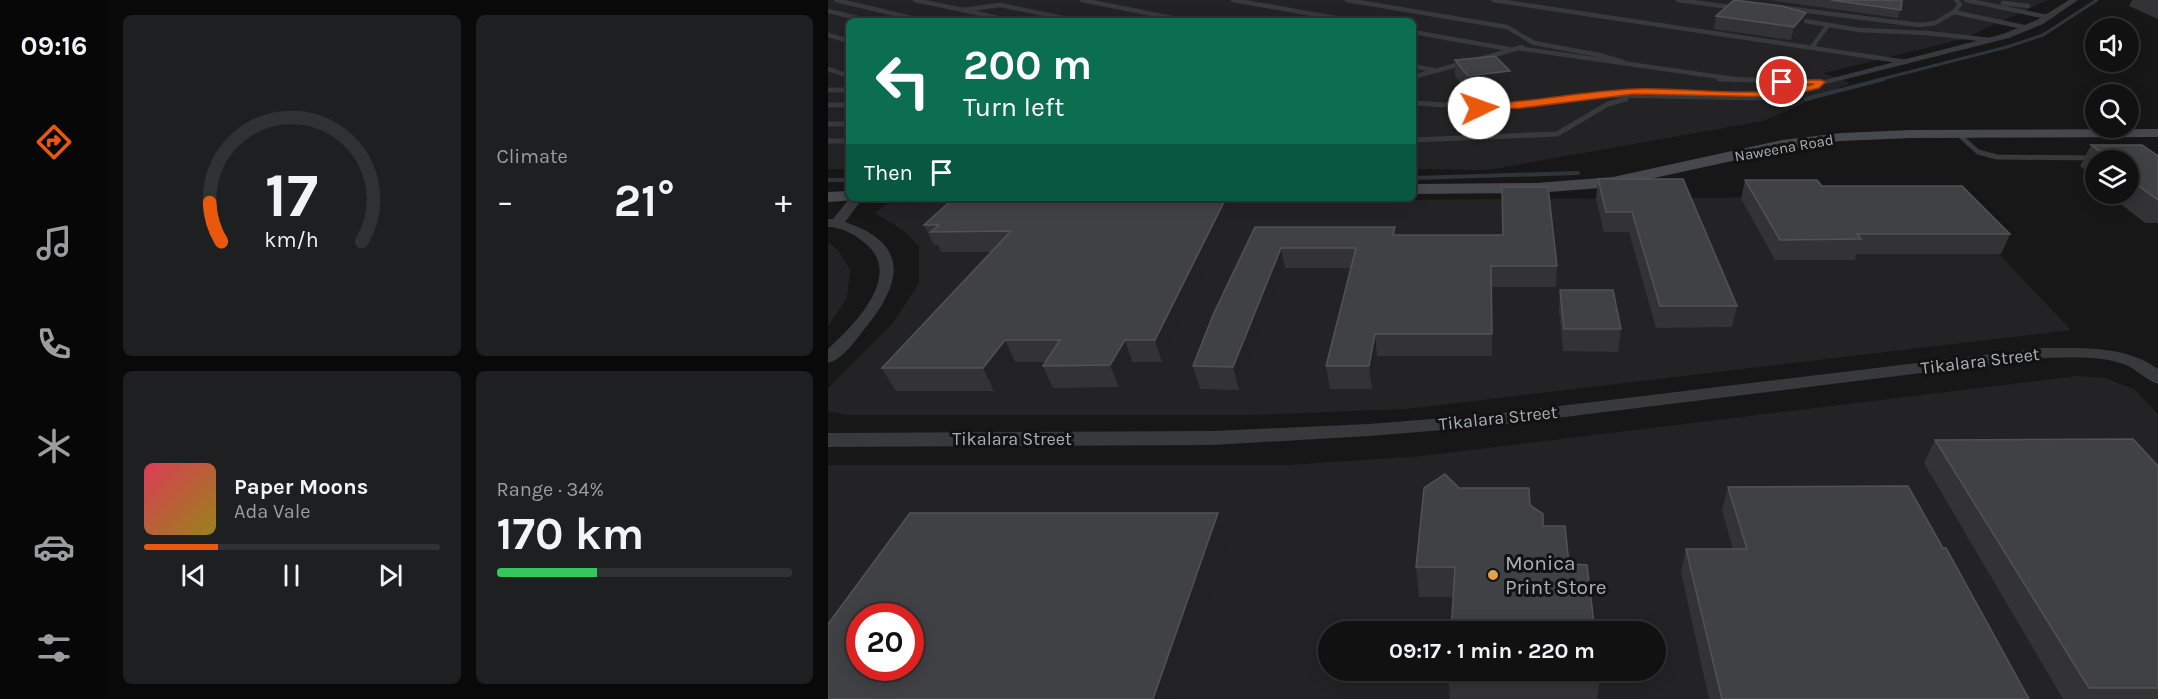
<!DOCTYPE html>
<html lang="en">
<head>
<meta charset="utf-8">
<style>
	:root { --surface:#111112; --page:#1e1f20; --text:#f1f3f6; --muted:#9c9d9f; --line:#303132; --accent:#ea580c }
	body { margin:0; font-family:Karla,sans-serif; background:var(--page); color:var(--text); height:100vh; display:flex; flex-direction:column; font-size:22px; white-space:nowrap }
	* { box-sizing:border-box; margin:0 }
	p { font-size:20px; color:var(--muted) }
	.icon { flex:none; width:33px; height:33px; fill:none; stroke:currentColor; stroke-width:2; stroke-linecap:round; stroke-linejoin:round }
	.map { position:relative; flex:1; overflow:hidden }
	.sheet { display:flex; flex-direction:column; gap:15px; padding:15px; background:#09090a; width:720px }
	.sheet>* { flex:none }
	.guide { position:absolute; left:18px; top:18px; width:570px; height:183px; border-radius:9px; box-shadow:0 3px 15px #0003,0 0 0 2px var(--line); background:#0b6e4f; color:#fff; overflow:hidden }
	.buttons { position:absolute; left:1257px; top:18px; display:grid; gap:12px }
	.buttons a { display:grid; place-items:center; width:54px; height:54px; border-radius:50%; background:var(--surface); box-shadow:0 3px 15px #0003,0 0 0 2px var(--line); font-size:30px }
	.speed { position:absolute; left:18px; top:603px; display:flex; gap:12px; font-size:30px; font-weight:700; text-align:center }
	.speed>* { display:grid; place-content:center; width:78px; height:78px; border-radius:50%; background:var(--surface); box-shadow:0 3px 15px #0003,0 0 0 2px var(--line); line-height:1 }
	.speed .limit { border:9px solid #d22; background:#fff; color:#111 }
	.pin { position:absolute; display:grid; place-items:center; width:51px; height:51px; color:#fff; margin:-26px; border:3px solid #fff; border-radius:50%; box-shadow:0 2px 6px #0007 }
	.me { position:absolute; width:66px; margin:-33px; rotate:87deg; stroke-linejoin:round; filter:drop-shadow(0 0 4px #0008) }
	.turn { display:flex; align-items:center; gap:21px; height:126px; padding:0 18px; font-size:27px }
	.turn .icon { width:78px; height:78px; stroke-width:2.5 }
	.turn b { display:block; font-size:42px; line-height:51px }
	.then { display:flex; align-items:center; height:57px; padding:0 18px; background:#0003; gap:12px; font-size:22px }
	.big { font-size:45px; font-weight:700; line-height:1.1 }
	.sheet .widget { flex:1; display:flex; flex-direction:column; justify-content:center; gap:9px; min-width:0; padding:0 21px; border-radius:9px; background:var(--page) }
	.sheet .dial { align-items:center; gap:0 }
	.dial svg { height:156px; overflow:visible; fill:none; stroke:var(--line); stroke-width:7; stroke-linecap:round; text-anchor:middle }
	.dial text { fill:var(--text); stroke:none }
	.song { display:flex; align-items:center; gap:18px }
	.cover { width:72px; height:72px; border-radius:9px; background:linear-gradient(135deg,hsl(350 70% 55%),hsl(50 70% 35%)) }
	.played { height:6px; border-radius:3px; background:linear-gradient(90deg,var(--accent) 25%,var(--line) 25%) }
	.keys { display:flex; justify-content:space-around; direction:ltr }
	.heat { display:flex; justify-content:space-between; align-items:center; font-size:33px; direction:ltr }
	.charge { height:9px; border-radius:4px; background:linear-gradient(90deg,#34c759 34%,var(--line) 0) }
	.sheet .tiles { flex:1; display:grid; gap:15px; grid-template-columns:repeat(2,1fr) }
	.trip { position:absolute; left:490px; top:621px; width:348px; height:60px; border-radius:30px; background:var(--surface); box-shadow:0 3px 15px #0003,0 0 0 2px var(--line); font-weight:700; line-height:60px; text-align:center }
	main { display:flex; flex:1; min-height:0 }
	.tabs { display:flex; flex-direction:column; width:108px; justify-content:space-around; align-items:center; background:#070707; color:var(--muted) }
	.tabs .icon { width:42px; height:42px }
	.tabs .active { color:var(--accent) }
	.tabs b { font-size:27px; color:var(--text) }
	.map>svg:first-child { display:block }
	.built { fill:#232325; fill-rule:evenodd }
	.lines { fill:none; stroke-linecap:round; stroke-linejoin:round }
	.stream-far1 { stroke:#2e363b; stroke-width:3 }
	.stream { stroke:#2e363b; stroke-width:4 }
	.lane-far1 { stroke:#38393d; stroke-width:4.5 }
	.lane { stroke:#38393d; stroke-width:5 }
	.street { fill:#38393d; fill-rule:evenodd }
	.secondary { fill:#46484d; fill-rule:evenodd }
	.wall { fill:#333336 }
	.shaded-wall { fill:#222224 }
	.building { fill:#404144; stroke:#505256; stroke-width:1.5; fill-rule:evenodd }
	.route { fill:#ea580c; stroke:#983908; stroke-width:1.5 }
	.poi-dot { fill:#e1a246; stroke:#121213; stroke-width:2 }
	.labels { text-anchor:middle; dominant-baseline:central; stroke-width:6; stroke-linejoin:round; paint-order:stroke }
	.far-street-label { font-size:15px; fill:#aaafb7; stroke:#121213 }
	.street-label { font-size:18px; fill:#aaafb7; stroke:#121213 }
	.near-poi-label { font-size:21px; fill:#aaafb7; stroke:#121213; text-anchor:start }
</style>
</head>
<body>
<main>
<nav class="tabs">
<b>09:16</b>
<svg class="icon active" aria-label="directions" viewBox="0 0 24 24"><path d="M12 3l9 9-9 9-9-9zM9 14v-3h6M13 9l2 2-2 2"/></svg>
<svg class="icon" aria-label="music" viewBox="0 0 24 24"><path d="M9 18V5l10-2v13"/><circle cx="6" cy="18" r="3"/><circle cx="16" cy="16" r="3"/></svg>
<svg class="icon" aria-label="phone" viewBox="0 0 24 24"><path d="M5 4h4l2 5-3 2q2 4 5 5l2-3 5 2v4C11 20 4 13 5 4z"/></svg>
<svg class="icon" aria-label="climate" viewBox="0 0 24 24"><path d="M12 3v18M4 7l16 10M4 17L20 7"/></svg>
<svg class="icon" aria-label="car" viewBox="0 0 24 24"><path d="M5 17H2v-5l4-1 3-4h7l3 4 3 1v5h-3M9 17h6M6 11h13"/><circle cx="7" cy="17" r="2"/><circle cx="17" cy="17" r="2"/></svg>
<svg class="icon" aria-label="filters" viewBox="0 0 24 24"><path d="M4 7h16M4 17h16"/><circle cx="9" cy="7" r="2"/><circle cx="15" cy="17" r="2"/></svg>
</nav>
<section class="sheet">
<div class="tiles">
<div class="widget dial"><svg viewBox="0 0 100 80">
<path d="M14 69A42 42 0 1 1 86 69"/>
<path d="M14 69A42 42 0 0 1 8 49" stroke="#ea580c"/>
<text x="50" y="56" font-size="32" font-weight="700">17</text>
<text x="50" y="72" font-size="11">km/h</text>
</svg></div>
<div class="widget"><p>Climate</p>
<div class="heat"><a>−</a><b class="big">21°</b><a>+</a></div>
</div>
<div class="widget">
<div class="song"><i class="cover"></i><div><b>Paper Moons</b><p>Ada Vale</p></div></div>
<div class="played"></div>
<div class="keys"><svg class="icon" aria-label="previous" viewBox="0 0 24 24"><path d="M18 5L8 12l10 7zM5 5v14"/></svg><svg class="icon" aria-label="pause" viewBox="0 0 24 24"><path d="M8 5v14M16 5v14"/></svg><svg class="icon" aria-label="next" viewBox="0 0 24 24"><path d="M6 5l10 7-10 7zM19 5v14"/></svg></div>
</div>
<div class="widget"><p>Range · 34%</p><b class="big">170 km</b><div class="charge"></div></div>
</div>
</section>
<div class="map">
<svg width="1330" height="699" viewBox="0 0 1330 699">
	<rect width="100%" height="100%" fill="#171718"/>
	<g class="built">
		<polygon points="0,0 1220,0 1135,39 996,73 1022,83 935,121 660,170 585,169 585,21 21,21 21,169 0,169"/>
		<polygon points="1116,196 1243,330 579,409 424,415 19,415 0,411 0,388 65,323 91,283 91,246 76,231 47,213 59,204 327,199 411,201"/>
		<polygon points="0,242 10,250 22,270 19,298 0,326"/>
		<path d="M1249 376 1277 378 1306 389 1330 414V699H0V465H460L594 456ZM32 616H82V668H32ZM501 632H828V670H501Z"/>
	</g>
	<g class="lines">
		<polyline class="stream-far1" points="1050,80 1179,47 1215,35 1269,0"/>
		<g class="stream">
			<polyline points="978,99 1056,79"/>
			<polyline points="585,178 750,173"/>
			<polyline points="0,180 21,180"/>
		</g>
		<g class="lane-far1">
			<polyline points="8,0 96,21"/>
			<polyline points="87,0 135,10"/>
			<polyline points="254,0 359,21"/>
			<polyline points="405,0 524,21"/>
			<polyline points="519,0 679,27 706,43 771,55 795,62"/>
			<polyline points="665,0 1078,62"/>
			<polyline points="850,0 909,8"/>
			<polyline points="1138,0 1219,17"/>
			<polyline points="1175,3 1200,6"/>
			<polyline points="956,8 1091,25 1107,23 1126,12 1200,28"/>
			<polyline points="0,11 42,21"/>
			<polyline points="1126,12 1132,4 1128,0"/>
			<polyline points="965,19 1031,30 1099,33 1162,40"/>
			<polyline points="182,21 135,10 172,5 249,21"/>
			<polyline points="585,32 681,49"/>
			<polyline points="0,35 21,41"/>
			<polyline points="984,47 1000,25"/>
			<polyline points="689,48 913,80"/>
			<polyline points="649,60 694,47"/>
			<polyline points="585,66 605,70"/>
			<polyline points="0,69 21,76"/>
			<polyline points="585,77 636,63"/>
		</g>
		<g class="lane">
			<polyline points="891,79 993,82"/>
			<polyline points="0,90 21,90"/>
			<polyline points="585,103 651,107 693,105 783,95 933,98 989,86 994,82"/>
			<polyline points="0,105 21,105"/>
			<polyline points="0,124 21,124"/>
			<polyline points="1129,133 1150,152 1169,157 1267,158"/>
			<polyline points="585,140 729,134 780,104 798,99"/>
			<polyline points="0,141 21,141"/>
		</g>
		<g class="street">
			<polygon points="1241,0 1250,0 1215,24 1181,38 994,85 989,82 1175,34 1209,20"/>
			<path d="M22 198H35L17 222C86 245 72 287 34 332 26 343 13 360 0 363V349C25 326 76 276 38 244 28 235 14 227 0 227V219H5Z"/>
			<path d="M1214 348C1252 348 1298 345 1330 369V384C1318 380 1309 370 1298 365 1272 355 1241 358 1214 358L664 426 541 436 385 445 0 447V433L385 431 541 424 664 414Z"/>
		</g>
		<g class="secondary">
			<polygon points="1330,129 1330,137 1083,138 1013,141 954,150 785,187 708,193 585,194 585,184 708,183 785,177 954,140 1013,133 1083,130"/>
			<polygon points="21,191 21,198 28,198 27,200 0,202 0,192"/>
		</g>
	</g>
	<g class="wall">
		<polygon points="942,0 1074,0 1070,18"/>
		<polygon points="1304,0 1330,0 1330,19 1301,6"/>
		<polygon points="888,16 975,26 963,40 886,29"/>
		<polygon points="627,60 682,71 682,87 640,92 627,76"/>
		<polygon points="1263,145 1330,156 1330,223 1317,223 1280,194 1300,194 1300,160 1268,160 1268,184 1265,182 1267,178 1252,166"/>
		<polygon points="770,179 909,306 904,327 828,328 801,232 776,232 768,199"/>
		<polygon points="917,180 994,186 1182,234 1173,254 1028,254 1027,260 947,260 913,199"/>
		<polygon points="674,187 729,266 728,287 664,287 664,356 549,356 544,389 502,389 498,366 523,268 457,268 411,390 372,389 365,366 427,227 567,235 675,235"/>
		<polygon points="126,198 410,198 411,201 334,362 304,362 291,387 225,388 215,366 217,362 187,362 166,391 68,391 54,368 163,252 113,252 110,245 106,245 96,225"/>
		<polygon points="732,290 793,329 790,352 735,351 731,311"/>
		<polygon points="1107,440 1330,466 1330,699 1235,699 1096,463"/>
		<polygon points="900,487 1115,548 1201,699 881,699 853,572 858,549 905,549 894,510"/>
		<polygon points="631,488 702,505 715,526 625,597 591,597 588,567"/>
		<polygon points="773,674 769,699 622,699 620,675"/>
	</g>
	<g class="shaded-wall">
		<polygon points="978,13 975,26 963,40 966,27"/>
		<polygon points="682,71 682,87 640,92 640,76"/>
		<polygon points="398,198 410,198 411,201 334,362 327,340"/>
		<polygon points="453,248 457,268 411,390 405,367"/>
		<polygon points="0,269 3,275 0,277"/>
		<polygon points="547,334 549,356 544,389 541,366"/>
		<polygon points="177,340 187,362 166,391 155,368"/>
		<polygon points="297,340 304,362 291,387 282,365"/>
		<polygon points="390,513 400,543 349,699 325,699"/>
	</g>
	<g class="building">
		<polygon points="906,0 954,6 978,13 966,27 888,16"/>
		<polygon points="1003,0 1074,0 1073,10"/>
		<polygon points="667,56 682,71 640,76 627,60"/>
		<polygon points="1263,145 1314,145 1330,156 1330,200 1300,178 1300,160 1276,160 1283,160"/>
		<polygon points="770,179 855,179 909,306 832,306 804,212 778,212"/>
		<polygon points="917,180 989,180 994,186 1134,186 1182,234 1029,234 1033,239 952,240"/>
		<polygon points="674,187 720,187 729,266 663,266 664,334 547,334 541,366 498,366 528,248 453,248 405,367 365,366 385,315 427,227 567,227 565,235 675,235"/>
		<polygon points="126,198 398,198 327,340 297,340 282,365 215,366 232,340 177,340 155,368 54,368 183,231 103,232 111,225 96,225"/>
		<polygon points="732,290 785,290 793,329 736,329"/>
		<polygon points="1305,439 1330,466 1330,688 1261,688 1107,440"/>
		<polygon points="617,474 631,488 701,488 702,505 715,514 715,526 737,526 741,564 759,565 767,632 623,632 627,567 588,567 596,488"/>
		<polygon points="1080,486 1115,548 1118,548 1201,699 894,699 858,549 919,549 900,487"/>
		<path d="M82 513H390L325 699H0V624ZM32 616H82V668H32Z"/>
		<polygon points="621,670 772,670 773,674 620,675"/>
	</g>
	<path class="route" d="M954 80H993L997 82 991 88 955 97 806 94 693 108 651 110 647 108 651 105C704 102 755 91 807 89 866 87 929 100 986 84H951L950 82Z"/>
	<circle class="poi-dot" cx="665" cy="575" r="6"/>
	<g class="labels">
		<g class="far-street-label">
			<text transform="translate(956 148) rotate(-10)">Naweena Road</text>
		</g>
		<g class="street-label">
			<text transform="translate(1152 361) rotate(-7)">Tikalara Street</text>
			<text transform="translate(670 418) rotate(-6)">Tikalara Street</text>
			<text x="184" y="439">Tikalara Street</text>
		</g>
		<g class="near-poi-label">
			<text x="677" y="563">Monica<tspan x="677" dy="24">Print Store</tspan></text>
		</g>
	</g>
</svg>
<div class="buttons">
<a><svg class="icon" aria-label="sound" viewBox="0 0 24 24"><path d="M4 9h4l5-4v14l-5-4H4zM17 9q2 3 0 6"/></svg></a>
<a><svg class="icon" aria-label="search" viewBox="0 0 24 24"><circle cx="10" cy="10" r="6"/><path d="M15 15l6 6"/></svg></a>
<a><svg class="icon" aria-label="layers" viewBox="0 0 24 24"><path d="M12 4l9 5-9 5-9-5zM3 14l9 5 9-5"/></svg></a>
</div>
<div class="speed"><div class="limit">20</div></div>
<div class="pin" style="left:954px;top:82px;background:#d93025"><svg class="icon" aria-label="arrive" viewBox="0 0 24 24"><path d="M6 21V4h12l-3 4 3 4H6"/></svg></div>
<svg class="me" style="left:651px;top:108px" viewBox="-20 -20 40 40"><circle r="19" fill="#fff"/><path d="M0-13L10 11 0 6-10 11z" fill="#ea580c"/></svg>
<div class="trip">09:17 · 1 min · 220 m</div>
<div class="guide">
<div class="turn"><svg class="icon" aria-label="left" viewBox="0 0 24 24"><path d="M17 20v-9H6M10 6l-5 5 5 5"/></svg><div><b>200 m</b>Turn left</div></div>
<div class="then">Then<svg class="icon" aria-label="arrive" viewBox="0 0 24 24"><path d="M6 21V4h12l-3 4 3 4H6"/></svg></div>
</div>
</div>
</main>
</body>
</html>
